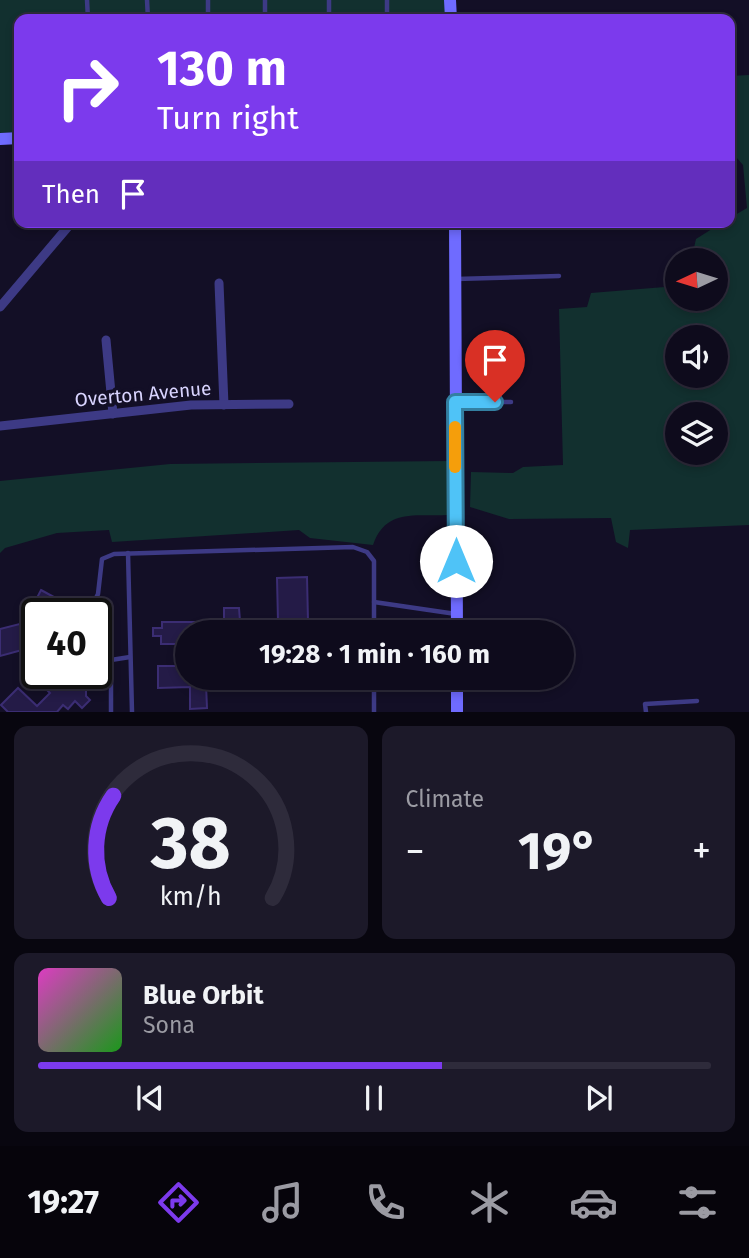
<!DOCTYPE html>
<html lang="en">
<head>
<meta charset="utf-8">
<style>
	:root { --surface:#0e0b1c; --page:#1c1929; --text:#f1f3f6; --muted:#9b9ba3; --line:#2e2b3b; --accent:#7c3aed }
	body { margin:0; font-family:"Fira Sans",sans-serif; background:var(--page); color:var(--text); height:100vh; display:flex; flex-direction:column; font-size:26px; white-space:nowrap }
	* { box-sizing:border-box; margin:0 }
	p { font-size:23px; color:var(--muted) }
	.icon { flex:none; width:38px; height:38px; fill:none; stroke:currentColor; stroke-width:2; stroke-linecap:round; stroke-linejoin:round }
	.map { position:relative; height:712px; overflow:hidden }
	.side { display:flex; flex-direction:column; gap:14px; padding:14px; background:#08060f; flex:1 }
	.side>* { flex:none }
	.hud { position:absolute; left:14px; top:14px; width:721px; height:214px; border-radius:14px; box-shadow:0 4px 10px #0003,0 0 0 2px var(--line); background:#7c3aed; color:#fff; overflow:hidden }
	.needle { width:46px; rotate:266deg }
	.buttons { position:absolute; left:665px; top:248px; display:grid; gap:14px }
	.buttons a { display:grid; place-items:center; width:63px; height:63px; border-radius:50%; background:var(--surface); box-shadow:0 4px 10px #0003,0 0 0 2px var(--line); font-size:35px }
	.speed { position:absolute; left:21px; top:598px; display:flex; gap:14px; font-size:35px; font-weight:700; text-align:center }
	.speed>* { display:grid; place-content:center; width:91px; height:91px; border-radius:50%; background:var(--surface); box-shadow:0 4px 10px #0003,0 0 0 2px var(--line); line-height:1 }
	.speed .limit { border:4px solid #111; border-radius:10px; background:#fff; color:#111 }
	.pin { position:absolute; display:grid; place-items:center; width:60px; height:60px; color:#fff; margin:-72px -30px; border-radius:50% 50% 50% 0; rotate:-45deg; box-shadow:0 0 7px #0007 }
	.pin .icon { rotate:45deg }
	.me { position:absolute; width:77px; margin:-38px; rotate:0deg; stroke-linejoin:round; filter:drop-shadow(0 0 5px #0008) }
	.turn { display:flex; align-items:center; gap:24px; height:147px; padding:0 28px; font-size:32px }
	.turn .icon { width:91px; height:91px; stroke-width:2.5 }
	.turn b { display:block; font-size:49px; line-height:60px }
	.then { display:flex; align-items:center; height:66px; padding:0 28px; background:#0003; gap:14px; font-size:26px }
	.big { font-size:52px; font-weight:700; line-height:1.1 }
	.side .tile { flex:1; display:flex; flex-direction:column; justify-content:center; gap:10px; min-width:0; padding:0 24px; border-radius:14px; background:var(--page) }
	.side .dial { align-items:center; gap:0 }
	.dial svg { height:182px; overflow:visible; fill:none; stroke:var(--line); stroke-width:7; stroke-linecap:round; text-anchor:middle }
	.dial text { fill:var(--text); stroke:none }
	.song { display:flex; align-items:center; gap:21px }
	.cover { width:84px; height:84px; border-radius:10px; background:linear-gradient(135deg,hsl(310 70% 55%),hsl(120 70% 35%)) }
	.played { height:7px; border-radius:4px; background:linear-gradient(90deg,var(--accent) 60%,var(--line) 60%) }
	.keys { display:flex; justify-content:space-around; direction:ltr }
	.heat { display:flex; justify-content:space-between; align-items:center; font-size:38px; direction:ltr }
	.side .tiles { flex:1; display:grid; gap:14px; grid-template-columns:1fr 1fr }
	.tile:last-child { grid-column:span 2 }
	.trip { position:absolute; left:175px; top:620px; width:399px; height:70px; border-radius:35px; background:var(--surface); box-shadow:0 4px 10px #0003,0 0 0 2px var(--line); font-weight:700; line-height:70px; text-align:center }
	.menu { display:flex; height:112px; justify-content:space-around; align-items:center; background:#06040b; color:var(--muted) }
	.menu .icon { width:49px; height:49px }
	.menu .selected { color:var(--accent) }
	.menu b { font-size:32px; color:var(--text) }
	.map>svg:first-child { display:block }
	.green { fill:#12302f; fill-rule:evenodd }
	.building { fill:#241b47; stroke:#3b2d73; stroke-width:2 }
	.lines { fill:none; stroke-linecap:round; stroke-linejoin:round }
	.lane { stroke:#3d3a85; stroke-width:4.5 }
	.street { stroke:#3d3a85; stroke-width:9 }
	.secondary { stroke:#6f6bff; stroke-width:12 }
	.route-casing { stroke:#337fa1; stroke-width:18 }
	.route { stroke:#4fc3f7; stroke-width:12 }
	.slow { stroke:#f59e0b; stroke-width:12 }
	.labels { text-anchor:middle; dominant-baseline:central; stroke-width:7; stroke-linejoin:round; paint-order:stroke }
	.street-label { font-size:19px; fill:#d9d4ff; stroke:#130f26 }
</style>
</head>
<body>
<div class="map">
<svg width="749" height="712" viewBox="0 0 749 712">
	<rect width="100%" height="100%" fill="#130f26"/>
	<g class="green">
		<polygon points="0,0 446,0 447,19 19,19 19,132 0,133"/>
		<path d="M749 75V525L630 530 628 548 616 542 611 518 509 519 470 507 471 472 513 473 523 467 563 465 559 309 587 307 591 293 677 286V299H716V261H691L696 239 723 222H730V218L747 208 743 165 730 150V76ZM677 338H716V376H677ZM677 415H716V453H677Z"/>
		<path d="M450 461 448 515C415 517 386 508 373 545L310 538 299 530 112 542 109 530 57 533 5 548 0 553V481L170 464Z"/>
	</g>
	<g class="building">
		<polygon points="307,577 308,621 351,621 351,632 187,632 187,644 161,644 161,636 153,636 153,628 162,628 162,622 224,622 224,608 239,608 240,621 278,621 277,578"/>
		<polygon points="41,590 63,602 56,614 37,614 37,657 25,660 22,650 0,656 0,629 24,623"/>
		<polygon points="158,666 187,666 187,677 242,677 242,683 206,684 207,708 190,709 190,687 158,688"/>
		<polygon points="42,674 92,674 93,680 86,680 86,696 90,700 82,708 75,701 68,709 63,705 57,712 8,712 1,705 18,688 37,706 50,693 37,680"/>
	</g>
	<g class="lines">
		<g class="lane">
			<polyline points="87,0 88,19"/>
			<polyline points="147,0 148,19"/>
			<polyline points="208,0 208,19"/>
			<polyline points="265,0 265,19"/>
			<polyline points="329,0 329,19"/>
			<polyline points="387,0 387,19"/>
			<polyline points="329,16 387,15"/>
			<polyline points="456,279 559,276"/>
			<polyline points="456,402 511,402"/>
			<polyline points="128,553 132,712"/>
			<polyline points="374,602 456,614"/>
			<polyline points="88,614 98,594 102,559 114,554 353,547 367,552 374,561 374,632"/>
			<polyline points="111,712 111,660 130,657"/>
			<polyline points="374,712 374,677"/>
			<polyline points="646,712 645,704 697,701"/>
		</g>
		<g class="street">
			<polyline points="219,283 224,405"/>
			<polyline points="0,307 72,222"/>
			<polyline points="106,340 113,414"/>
			<polyline points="0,426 191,405 289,404"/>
		</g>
		<g class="secondary">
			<polyline points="450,0 451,19"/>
			<polyline points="0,139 19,138"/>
			<polyline points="455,222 457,632"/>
			<polyline points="457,677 457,712"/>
		</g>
	</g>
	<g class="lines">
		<defs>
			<polyline id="route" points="456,561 455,402 495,402"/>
		</defs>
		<use href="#route" class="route-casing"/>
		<use href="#route" class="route"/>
		<polyline class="slow" points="455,427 455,467"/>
	</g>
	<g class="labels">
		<g class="street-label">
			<text transform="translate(143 394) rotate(-5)">Overton Avenue</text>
		</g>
	</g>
</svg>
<div class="buttons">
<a><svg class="needle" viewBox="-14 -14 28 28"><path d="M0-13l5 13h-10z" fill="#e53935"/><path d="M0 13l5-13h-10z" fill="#9b9ba3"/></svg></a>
<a><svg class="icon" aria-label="sound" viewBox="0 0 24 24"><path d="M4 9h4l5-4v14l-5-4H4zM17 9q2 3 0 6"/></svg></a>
<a><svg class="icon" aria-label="layers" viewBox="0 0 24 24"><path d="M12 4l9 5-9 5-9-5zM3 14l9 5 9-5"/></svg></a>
</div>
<div class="speed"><div class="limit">40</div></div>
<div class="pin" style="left:495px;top:402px;background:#d93025"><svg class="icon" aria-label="arrive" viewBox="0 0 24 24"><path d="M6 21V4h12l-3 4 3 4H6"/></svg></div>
<svg class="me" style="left:456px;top:561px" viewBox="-20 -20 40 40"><circle r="19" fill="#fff"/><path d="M0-13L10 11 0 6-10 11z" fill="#4fc3f7"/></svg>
<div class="trip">19:28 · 1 min · 160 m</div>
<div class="hud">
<div class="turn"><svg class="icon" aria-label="right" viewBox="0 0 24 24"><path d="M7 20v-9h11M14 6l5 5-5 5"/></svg><div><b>130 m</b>Turn right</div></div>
<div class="then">Then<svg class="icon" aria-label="arrive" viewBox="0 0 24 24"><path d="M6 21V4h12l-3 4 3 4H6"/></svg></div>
</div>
</div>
<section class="side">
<div class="tiles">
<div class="tile dial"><svg viewBox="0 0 100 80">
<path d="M14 69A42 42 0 1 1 86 69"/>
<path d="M14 69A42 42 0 0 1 16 24" stroke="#7c3aed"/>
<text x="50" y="56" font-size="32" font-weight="700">38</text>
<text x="50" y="72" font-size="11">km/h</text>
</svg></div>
<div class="tile"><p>Climate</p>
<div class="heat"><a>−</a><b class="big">19°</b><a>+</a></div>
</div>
<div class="tile">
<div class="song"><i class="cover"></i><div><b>Blue Orbit</b><p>Sona</p></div></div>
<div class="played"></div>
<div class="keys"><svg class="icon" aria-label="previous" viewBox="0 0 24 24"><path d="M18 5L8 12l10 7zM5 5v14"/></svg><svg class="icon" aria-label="pause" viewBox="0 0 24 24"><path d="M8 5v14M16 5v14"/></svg><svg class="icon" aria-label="next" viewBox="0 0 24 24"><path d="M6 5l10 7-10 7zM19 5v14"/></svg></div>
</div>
</div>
</section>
<nav class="menu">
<b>19:27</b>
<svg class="icon selected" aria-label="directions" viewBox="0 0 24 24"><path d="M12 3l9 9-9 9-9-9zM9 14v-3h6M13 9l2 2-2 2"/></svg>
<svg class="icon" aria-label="music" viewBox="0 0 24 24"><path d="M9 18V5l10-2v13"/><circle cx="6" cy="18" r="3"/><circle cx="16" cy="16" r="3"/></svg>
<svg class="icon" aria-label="phone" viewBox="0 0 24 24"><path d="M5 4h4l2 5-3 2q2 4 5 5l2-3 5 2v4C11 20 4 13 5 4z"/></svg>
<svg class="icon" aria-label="climate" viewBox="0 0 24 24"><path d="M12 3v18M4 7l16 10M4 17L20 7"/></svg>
<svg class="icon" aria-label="car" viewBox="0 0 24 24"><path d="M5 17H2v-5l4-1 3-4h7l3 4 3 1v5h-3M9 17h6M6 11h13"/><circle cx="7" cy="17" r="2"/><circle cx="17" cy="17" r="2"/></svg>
<svg class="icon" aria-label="filters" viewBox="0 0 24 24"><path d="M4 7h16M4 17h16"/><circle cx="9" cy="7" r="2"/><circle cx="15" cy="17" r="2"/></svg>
</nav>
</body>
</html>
